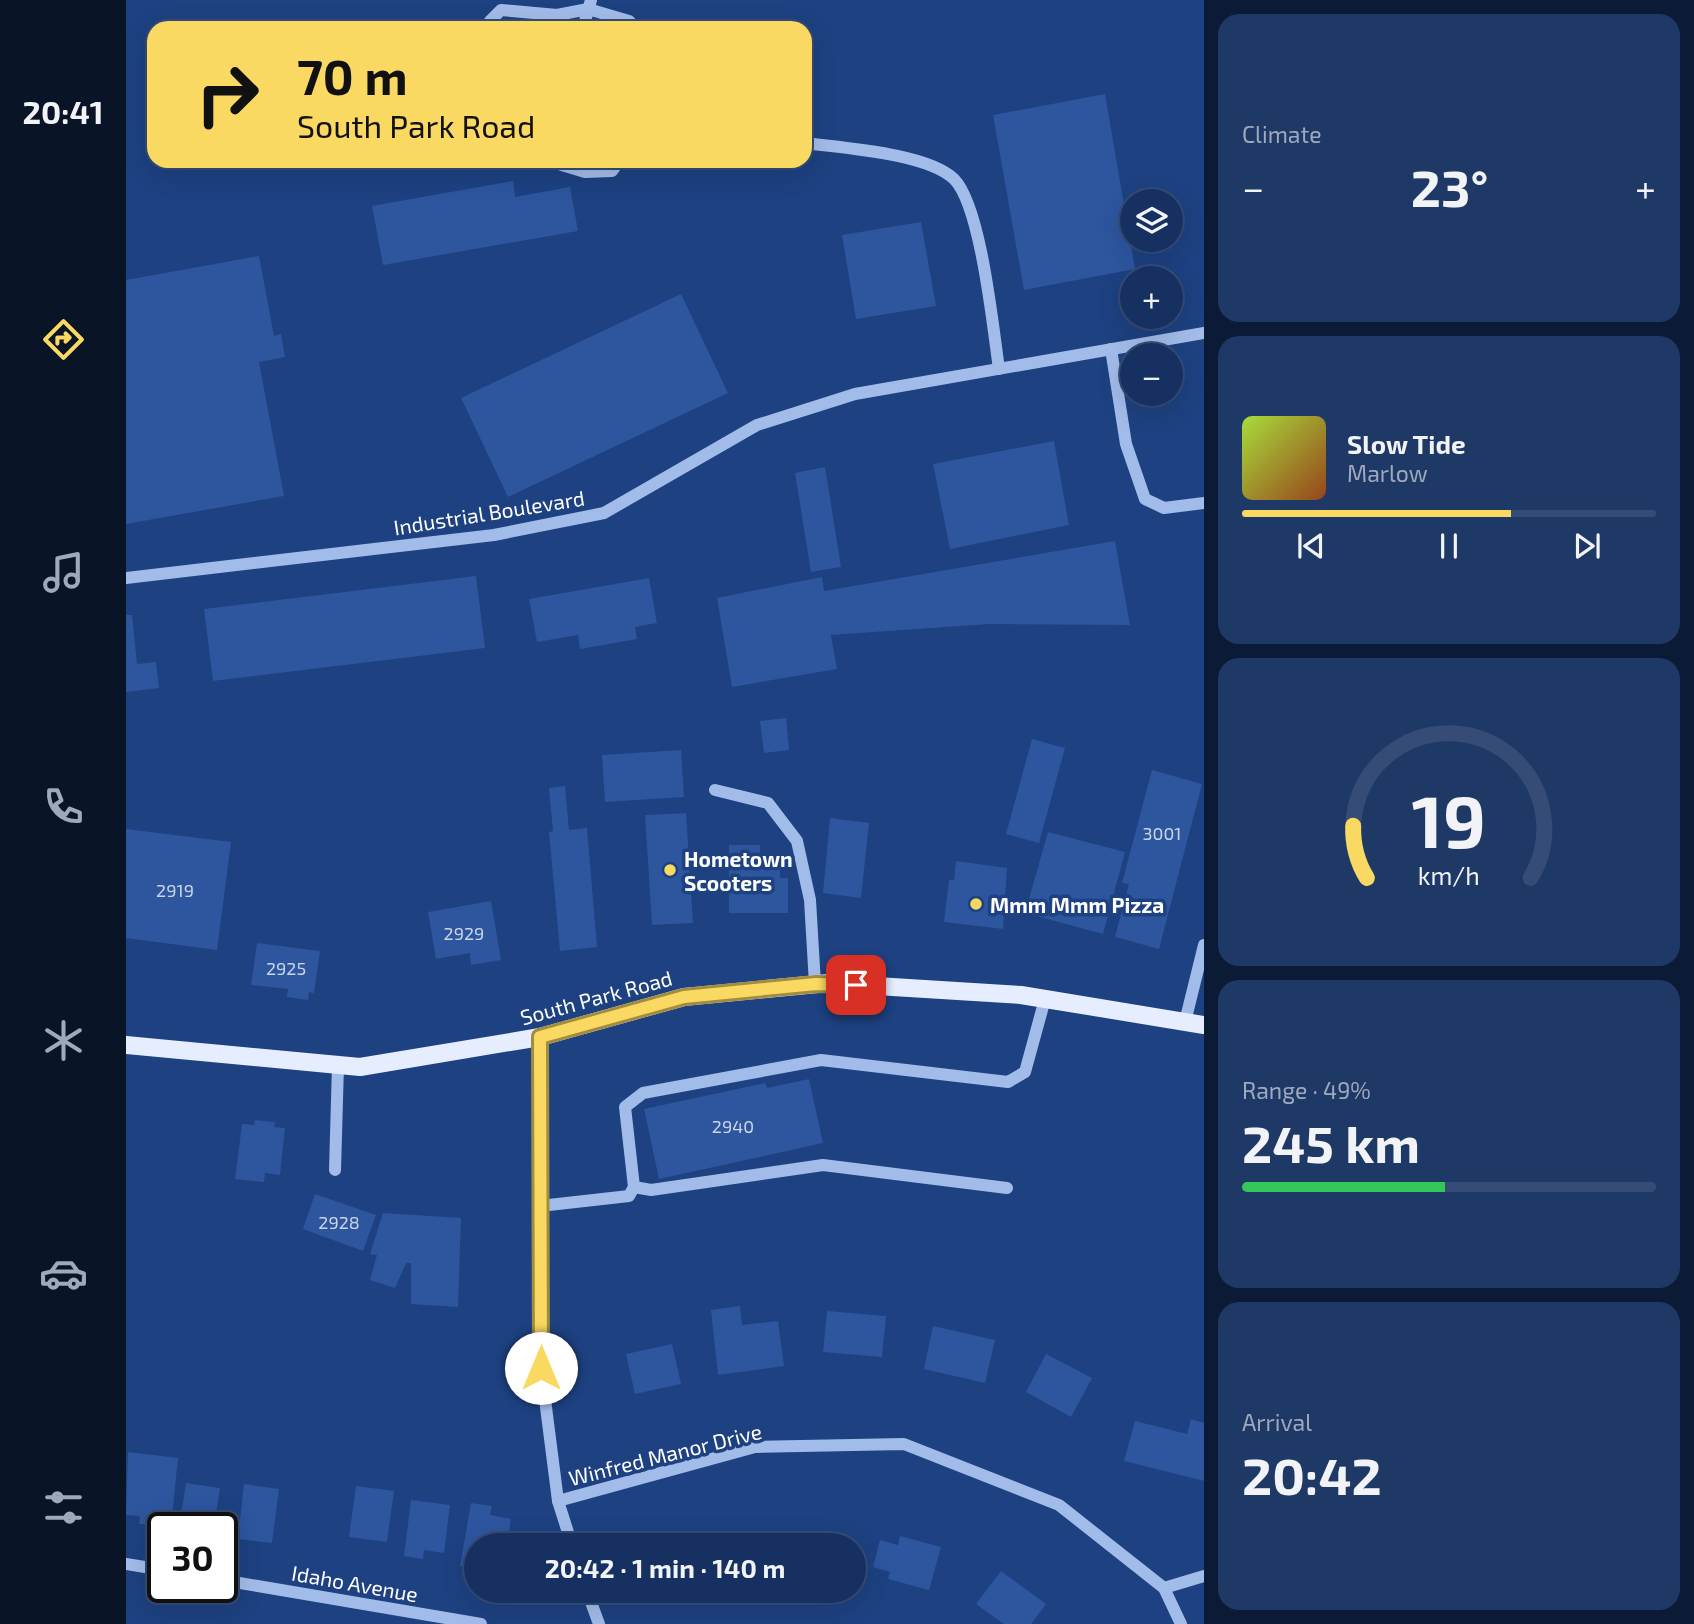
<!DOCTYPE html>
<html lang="en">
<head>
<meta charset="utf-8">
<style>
	:root { --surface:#163161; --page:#1f3967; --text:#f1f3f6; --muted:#9ea9bd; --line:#354c76; --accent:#f9d961 }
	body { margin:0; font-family:"Exo 2",sans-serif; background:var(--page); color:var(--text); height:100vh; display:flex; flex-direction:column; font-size:26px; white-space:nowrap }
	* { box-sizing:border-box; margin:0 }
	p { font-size:23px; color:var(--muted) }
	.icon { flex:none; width:38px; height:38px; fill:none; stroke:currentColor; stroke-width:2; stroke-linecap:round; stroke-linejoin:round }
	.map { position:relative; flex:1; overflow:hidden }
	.sheet { display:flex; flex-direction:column; gap:14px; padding:14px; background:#0c1b35; width:490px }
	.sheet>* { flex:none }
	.banner { position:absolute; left:21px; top:21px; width:665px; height:147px; border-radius:21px; box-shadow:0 7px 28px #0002,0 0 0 2px var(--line); background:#f9d961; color:#111; overflow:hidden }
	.controls { position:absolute; left:994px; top:189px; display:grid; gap:14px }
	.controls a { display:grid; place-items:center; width:63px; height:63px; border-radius:50%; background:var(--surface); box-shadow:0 7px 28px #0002,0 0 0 2px var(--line); font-size:35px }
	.speed { position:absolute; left:21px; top:1512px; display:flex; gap:14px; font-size:35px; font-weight:700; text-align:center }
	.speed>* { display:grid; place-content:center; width:91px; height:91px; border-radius:50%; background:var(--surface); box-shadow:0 7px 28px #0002,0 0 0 2px var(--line); line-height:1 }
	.speed .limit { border:4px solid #111; border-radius:10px; background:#fff; color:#111 }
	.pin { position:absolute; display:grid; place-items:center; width:60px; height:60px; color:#fff; margin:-30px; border-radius:14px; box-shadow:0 4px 10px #0006 }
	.me { position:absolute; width:77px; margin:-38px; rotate:0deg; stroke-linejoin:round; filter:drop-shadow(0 0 5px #0008) }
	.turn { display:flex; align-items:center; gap:24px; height:147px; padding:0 35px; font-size:32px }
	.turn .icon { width:91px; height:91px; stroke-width:2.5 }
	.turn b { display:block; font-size:49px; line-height:60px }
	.big { font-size:52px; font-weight:700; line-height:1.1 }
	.sheet .widget { flex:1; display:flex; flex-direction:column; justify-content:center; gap:10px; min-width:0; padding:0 24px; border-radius:21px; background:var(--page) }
	.sheet .dial { align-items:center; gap:0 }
	.dial svg { height:182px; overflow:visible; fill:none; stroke:var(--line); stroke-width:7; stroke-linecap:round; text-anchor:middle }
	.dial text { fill:var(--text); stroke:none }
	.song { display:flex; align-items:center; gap:21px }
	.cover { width:84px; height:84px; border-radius:10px; background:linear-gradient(135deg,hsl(80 70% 55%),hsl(20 70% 35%)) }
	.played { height:7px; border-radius:4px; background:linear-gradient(90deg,var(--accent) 65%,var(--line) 65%) }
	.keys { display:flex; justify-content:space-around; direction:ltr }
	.heat { display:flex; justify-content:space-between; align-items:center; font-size:38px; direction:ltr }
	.charge { height:10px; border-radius:5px; background:linear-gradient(90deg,#34c759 49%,var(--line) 0) }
	.trip { position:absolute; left:338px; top:1533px; width:402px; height:70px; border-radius:35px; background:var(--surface); box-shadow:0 7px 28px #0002,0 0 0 2px var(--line); font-weight:700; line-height:70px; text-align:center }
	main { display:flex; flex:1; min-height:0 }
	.menu { display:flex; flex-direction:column; width:126px; justify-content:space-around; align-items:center; background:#091427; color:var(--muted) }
	.menu .icon { width:49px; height:49px }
	.menu .current { color:var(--accent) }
	.menu b { font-size:32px; color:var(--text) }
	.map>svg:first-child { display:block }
	.building { fill:#2d569f }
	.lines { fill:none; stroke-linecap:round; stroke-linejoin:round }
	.minor { stroke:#a2bce9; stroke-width:12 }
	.major { stroke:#e5edfe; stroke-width:18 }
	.route-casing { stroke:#a28d3f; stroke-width:18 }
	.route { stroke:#f9d961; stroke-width:12 }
	.poi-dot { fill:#f9d961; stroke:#1d4181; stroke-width:2.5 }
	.labels { text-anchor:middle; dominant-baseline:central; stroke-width:7; stroke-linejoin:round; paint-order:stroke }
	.number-label { font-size:18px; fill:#cad5e7 }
	.street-label { font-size:21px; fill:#fff; stroke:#1d4181 }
	.poi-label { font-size:21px; font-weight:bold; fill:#fff; stroke:#1d4181; text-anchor:start }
</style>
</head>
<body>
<main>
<nav class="menu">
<b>20:41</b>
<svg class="icon current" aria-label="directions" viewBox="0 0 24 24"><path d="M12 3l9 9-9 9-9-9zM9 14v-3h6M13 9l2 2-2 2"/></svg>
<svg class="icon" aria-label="music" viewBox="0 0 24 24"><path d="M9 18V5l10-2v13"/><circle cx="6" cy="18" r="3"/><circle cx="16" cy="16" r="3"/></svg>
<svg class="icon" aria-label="phone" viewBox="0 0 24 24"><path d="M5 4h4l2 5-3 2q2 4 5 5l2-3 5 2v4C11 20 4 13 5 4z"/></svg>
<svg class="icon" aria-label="climate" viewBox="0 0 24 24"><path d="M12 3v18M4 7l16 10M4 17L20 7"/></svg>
<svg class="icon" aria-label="car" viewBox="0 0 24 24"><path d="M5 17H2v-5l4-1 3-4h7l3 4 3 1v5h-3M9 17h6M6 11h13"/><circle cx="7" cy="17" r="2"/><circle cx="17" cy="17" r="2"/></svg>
<svg class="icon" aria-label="filters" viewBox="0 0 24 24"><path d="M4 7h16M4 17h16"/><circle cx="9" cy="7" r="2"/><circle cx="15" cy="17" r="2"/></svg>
</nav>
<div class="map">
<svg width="1078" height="1624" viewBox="0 0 1078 1624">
	<rect width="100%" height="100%" fill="#1d4181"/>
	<g class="building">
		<polygon points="979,94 1009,269 898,290 867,115"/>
		<polygon points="387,181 389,197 444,187 452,231 257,265 246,206"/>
		<polygon points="795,222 810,306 730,319 716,235"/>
		<polygon points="133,256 148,336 155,334 159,357 133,362 158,496 0,524 0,280"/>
		<polygon points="555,294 602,393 382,497 335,398"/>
		<polygon points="928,441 943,525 824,549 807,464"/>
		<polygon points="699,467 715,567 685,572 669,473"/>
		<polygon points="989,541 1004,625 863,624 705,635 711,669 606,687 591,598 696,577 698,591"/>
		<polygon points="350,576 359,648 87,681 78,609"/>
		<polygon points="523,578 531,623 509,627 511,639 454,649 452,635 411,642 403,599"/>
		<polygon points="0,615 6,615 11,664 30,662 33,688 0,692"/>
		<polygon points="660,718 663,750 638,753 634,721"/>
		<polygon points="906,739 939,748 913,843 880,834"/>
		<polygon points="555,750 558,797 479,802 476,755"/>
		<polygon points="1026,770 1076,784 1033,949 989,937 1003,884 996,883"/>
		<polygon points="439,786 443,830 461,828 471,947 434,951 423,832 427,831 423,788"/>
		<polygon points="560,813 567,923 526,925 519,815"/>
		<polygon points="704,818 743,823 735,898 697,893"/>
		<polygon points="0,829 105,842 91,950 0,938"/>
		<polygon points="922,832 999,852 977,934 899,913"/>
		<polygon points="603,845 634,845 634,855 654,854 654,878 662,878 662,913 603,913"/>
		<polygon points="830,861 881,868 877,929 818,922 823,880 828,880"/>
		<polygon points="365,901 375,960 345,965 344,953 310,959 302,912"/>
		<polygon points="131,943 194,951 188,993 183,992 182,1000 161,997 162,989 125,985"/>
		<polygon points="683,1079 697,1143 533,1179 518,1109 639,1083 641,1088"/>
		<polygon points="129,1120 149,1122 148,1127 159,1128 154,1175 139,1173 138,1182 109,1179 116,1124 128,1125"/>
		<polygon points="189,1194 250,1215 237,1251 177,1229"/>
		<polygon points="257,1213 335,1218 332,1307 285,1304 285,1263 280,1263 269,1288 244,1280 251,1255 244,1254"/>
		<polygon points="614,1306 616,1325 652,1321 658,1366 592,1375 585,1310"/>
		<polygon points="701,1311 760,1316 756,1357 697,1352"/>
		<polygon points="807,1326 869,1340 859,1383 798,1369"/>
		<polygon points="546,1344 555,1384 509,1394 500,1354"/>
		<polygon points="920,1354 966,1378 945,1417 900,1392"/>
		<polygon points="1065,1419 1078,1423 1078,1481 998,1461 1009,1421 1061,1434"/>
		<polygon points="2,1452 52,1458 45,1527 13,1524 14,1516 0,1515"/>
		<polygon points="60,1483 94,1488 88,1528 53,1528"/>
		<polygon points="118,1484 153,1489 146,1543 112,1539"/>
		<polygon points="230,1486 268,1491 261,1542 223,1537"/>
		<polygon points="285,1500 324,1505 318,1553 298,1550 297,1559 278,1556"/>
		<polygon points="345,1503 366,1506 364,1515 385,1519 381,1545 350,1545 350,1569 334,1566"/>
		<polygon points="701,1532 702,1545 641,1545 640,1535"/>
		<polygon points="774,1536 815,1547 803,1590 762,1579 764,1572 747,1567 754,1540 772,1545"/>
		<polygon points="875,1571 920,1604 905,1624 878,1624 850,1604"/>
		<polygon points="572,1591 600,1591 600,1592 574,1598"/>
	</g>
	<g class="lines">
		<g class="minor">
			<polyline points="363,28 364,21 375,10 431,15 462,9 503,21 510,28"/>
			<polyline points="457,28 465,0"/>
			<path d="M679 143C716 148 801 153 828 179 855 206 867 328 873 369"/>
			<polyline points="351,161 426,162 459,172 486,171 493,161"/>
			<polyline points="985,349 1000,444 1019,499 1038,508 1078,503"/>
			<polyline points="0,578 368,535 478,513 631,425 729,394 1078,333"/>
			<polyline points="589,790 642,803 671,841 684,900 689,984"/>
			<polyline points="1059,1022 1078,945"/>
			<polyline points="414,1037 415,1368 432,1501 446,1545"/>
			<polyline points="209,1170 212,1065"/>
			<polyline points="508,1187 525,1190 697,1165 881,1188"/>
			<polyline points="414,1206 503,1196 508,1187 499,1107 517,1093 695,1060 882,1082 899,1072 919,999"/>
			<polyline points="432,1501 629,1447 778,1444 933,1505 1038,1588 1055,1624"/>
			<polyline points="0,1564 37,1570"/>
			<polyline points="96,1580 355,1624"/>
			<polyline points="1038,1588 1078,1576"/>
			<polyline points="461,1591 473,1624"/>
		</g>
		<polyline class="major" points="0,1045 234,1067 414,1037 558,997 702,983 895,995 1078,1025"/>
	</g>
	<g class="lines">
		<defs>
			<polyline id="route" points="415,1368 414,1037 558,997 690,984 730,985"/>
		</defs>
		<use href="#route" class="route-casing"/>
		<use href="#route" class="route"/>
	</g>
	<g class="poi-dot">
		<circle cx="544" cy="870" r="7"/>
		<circle cx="850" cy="904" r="7"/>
	</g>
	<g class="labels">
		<g class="number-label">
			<text x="1036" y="833">3001</text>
			<text x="49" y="890">2919</text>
			<text x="338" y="933">2929</text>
			<text x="160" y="968">2925</text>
			<text x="607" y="1126">2940</text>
			<text x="213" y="1222">2928</text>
		</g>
		<g class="street-label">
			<text transform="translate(363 512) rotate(-9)">Industrial Boulevard</text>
			<text transform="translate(470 997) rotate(-15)">South Park Road</text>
			<text transform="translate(539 1454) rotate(-14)">Winfred Manor Drive</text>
			<text transform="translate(229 1583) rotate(10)">Idaho Avenue</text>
		</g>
		<g class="poi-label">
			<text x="558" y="858">Hometown<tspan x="558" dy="24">Scooters</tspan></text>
			<text x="864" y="904">Mmm Mmm Pizza</text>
		</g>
	</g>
</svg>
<div class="controls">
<a><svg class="icon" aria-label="layers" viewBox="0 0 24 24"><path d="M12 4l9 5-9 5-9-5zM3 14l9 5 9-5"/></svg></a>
<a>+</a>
<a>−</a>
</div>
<div class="speed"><div class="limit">30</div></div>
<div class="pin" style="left:730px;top:985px;background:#d93025"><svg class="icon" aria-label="arrive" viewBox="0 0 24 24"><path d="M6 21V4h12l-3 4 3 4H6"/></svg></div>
<svg class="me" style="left:415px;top:1368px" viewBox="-20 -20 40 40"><circle r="19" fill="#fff"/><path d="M0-13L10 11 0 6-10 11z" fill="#f9d961"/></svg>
<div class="trip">20:42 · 1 min · 140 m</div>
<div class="banner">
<div class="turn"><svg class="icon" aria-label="right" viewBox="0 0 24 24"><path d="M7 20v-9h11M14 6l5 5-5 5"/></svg><div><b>70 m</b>South Park Road</div></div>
</div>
</div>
<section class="sheet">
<div class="widget"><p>Climate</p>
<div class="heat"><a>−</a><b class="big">23°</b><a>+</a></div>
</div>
<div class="widget">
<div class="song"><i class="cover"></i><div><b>Slow Tide</b><p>Marlow</p></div></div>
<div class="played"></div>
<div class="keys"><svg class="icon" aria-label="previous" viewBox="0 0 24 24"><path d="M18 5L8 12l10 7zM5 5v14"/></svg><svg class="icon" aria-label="pause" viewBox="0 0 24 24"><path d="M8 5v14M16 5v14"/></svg><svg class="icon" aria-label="next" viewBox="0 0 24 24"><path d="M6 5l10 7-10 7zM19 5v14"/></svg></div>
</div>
<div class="widget dial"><svg viewBox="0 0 100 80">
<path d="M14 69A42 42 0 1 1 86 69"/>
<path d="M14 69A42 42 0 0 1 8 46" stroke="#f9d961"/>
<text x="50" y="56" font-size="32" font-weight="700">19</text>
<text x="50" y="72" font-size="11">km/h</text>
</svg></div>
<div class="widget"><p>Range · 49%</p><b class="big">245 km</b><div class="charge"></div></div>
<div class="widget"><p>Arrival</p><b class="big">20:42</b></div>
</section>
</main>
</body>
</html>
